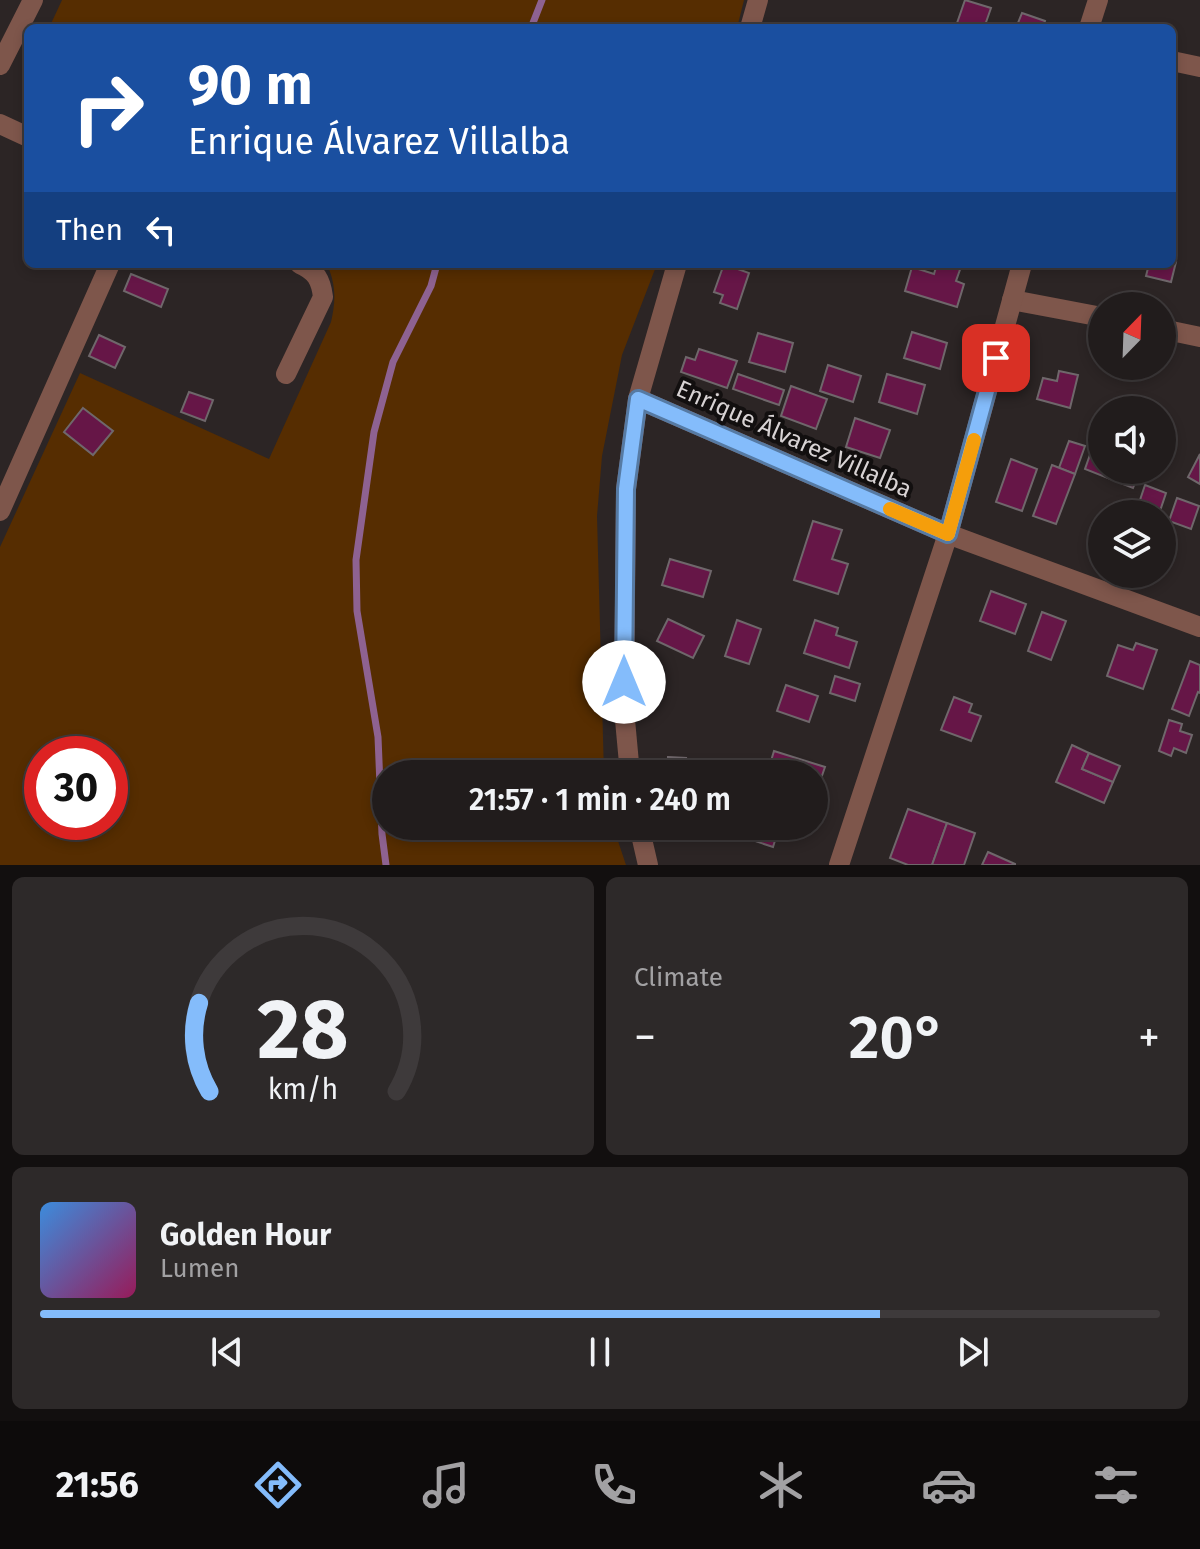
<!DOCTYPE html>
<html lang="en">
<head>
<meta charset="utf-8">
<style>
	:root { --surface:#211c1c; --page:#2d2929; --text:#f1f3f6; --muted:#a2a1a3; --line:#3e3a3b; --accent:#84bcfb }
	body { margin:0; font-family:"Fira Sans",sans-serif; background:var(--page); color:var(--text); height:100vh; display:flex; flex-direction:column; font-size:30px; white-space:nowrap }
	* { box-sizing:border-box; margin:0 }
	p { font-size:26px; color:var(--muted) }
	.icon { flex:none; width:44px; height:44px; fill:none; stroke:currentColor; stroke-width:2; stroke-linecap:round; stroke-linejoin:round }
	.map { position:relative; height:865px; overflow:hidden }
	.details { display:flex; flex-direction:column; gap:12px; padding:12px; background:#120f0f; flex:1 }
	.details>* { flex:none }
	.guide { position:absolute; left:24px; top:24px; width:1152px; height:244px; border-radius:12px; box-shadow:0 4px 12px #0003,0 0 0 2px var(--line); background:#1a4fa0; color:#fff; overflow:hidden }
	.needle { width:52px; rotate:23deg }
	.controls { position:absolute; left:1088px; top:292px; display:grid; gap:16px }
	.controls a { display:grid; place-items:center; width:88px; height:88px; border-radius:50%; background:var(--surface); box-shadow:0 4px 12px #0003,0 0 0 2px var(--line); font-size:40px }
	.speed { position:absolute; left:24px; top:736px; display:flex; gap:16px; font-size:40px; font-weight:700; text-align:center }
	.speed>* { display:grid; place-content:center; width:104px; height:104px; border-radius:50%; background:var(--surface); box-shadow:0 4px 12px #0003,0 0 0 2px var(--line); line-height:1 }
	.speed .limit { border:12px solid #d22; background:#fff; color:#111 }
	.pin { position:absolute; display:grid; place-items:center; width:68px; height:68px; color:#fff; margin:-34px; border-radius:16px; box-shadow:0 4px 12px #0006 }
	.me { position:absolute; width:88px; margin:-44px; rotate:0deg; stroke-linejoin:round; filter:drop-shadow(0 0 6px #0008) }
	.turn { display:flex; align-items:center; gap:28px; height:168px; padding:0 32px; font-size:36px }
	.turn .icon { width:104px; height:104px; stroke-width:2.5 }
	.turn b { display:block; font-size:56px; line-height:68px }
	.then { display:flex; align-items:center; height:76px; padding:0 32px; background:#0003; gap:16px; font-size:30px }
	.big { font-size:60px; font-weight:600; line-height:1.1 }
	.details .tile { flex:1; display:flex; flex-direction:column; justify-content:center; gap:12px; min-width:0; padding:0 28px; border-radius:12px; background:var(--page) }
	.details .dial { align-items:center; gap:0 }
	.dial svg { height:208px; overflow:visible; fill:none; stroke:var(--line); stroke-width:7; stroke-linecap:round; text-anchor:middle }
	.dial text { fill:var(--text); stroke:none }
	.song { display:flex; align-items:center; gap:24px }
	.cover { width:96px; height:96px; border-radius:12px; background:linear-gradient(135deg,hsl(210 70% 55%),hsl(330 70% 35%)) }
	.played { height:8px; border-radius:4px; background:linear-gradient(90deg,var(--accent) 75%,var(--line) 75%) }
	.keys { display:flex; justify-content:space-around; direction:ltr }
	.heat { display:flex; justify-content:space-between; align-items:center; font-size:44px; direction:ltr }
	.details .tiles { flex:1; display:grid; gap:12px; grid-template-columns:1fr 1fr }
	.tile:last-child { grid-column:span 2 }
	.trip { position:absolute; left:372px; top:760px; width:456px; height:80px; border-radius:40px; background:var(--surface); box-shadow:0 4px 12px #0003,0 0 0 2px var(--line); font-weight:600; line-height:80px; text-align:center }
	.menu { display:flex; height:128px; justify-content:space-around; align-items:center; background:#0d0b0b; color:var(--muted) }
	.menu .icon { width:56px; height:56px }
	.menu .active { color:var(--accent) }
	.menu b { font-size:36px; color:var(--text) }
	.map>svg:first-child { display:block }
	.green { fill:#562d01; fill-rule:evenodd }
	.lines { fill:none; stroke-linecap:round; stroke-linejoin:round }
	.stream { stroke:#8e6291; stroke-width:7 }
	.building { fill:#661647; stroke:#6f676b; stroke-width:2 }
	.street { stroke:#7e564b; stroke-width:20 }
	.route-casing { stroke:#567aa3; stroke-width:20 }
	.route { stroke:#84bcfb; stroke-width:14 }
	.slow { stroke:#f59e0b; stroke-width:14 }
	.labels { text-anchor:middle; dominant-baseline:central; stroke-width:8; stroke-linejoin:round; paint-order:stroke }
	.street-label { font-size:24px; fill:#d8d3d4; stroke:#120f0f }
</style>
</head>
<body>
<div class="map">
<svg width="1200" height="865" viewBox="0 0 1200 865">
	<rect width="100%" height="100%" fill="#2c2525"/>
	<g class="green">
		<polygon points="62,0 744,0 737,28 49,28"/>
		<path d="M327 264H657L622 355 602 456 597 516 604 774H386V826H613L626 865H0V547L80 373 269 459 331 322C336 300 336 285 327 264ZM42 754H110V822H42Z"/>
	</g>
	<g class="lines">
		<g class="stream">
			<polyline points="531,28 542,0"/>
			<polyline points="386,865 382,834 378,737 357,611 356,560 374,432 393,362 431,286 437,264"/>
		</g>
	</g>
	<g class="building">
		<polygon points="965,0 991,8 984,28 956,26"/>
		<polygon points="1022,13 1045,21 1043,28 1016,28"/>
		<polygon points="1172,261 1176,262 1171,282 1146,276 1149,264 1172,264"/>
		<polygon points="724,264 749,273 737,309 720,303 723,295 714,292"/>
		<polygon points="937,264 962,264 956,281 964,284 957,307 905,291 912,267 934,274"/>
		<polygon points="131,274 168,289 161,307 124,291"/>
		<polygon points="912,332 947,343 940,369 904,358"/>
		<polygon points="758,333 793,343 785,372 749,362"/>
		<polygon points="99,335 125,347 115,368 89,356"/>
		<polygon points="699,349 737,361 727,388 681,372 686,357 695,360"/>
		<polygon points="828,365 861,376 853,402 820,391"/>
		<polygon points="1059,371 1078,375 1070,408 1037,399 1043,378 1057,381"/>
		<polygon points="738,374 784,390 779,405 733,389"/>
		<polygon points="887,374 925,385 917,414 879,402"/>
		<polygon points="791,386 827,399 816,429 781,416"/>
		<polygon points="189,392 213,400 205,421 181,412"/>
		<polygon points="83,408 113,431 93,455 64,432"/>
		<polygon points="855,418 890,430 880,458 846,447"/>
		<polygon points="1069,441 1085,446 1075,474 1059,468"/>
		<polygon points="1092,449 1102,453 1102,470 1140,470 1133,488 1085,469"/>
		<polygon points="1200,454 1200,484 1188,477"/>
		<polygon points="1011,459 1037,469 1022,511 996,502"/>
		<polygon points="1052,465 1075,474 1056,524 1033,516"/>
		<polygon points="1145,485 1166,493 1159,514 1137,509"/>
		<polygon points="1177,498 1199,506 1191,529 1169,521"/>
		<polygon points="813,521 842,530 832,559 848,564 838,594 794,580"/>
		<polygon points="670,559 711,571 703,597 662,585"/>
		<polygon points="991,591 1026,604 1015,634 980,621"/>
		<polygon points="1042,612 1066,621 1051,660 1028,651"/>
		<polygon points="668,619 704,636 693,658 657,641"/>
		<polygon points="737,620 761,629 749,664 725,656"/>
		<polygon points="815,620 838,628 836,635 857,642 849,668 804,653"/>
		<polygon points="1136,643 1157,650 1143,689 1107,676 1118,645 1133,650"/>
		<polygon points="1190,661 1200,665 1200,693 1198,692 1189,716 1172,709"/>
		<polygon points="835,676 860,684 855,701 830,693"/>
		<polygon points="786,685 818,696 809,722 777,711"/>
		<polygon points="954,697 972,704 969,712 981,716 971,741 941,730"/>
		<polygon points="1169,720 1182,724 1180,731 1192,735 1186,753 1174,748 1171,756 1159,751"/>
		<polygon points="1072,745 1089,753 1082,769 1113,782 1104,803 1056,782"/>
		<polygon points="774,751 825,767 815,796 814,774 767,774"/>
		<polygon points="1089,753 1120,766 1113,782 1082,769"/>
		<polygon points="668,757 686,758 684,774 667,774"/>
		<polygon points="908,809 947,823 932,865 908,865 890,858"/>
		<polygon points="947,823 975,833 964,865 932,865"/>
		<polygon points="744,826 790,826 789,831 779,828 773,847 740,836"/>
		<polygon points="988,852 1015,864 1015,865 982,865"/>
	</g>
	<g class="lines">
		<g class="street">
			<polyline points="750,28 758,0"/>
			<polyline points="1089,28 1098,0"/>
			<polyline points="1172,61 1200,67"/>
			<polyline points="0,65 33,0"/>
			<polyline points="0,124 28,137"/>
			<polyline points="1012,300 1102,317"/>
			<polyline points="1162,329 1200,337"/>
			<path d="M286 374 323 297C321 280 316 271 300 264"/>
			<polyline points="638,399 948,534 1200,627"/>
			<polyline points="0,511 110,264"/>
			<polyline points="630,774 624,709 626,489 638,399 677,264"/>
			<polyline points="639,826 648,865"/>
			<polyline points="839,865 948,534 1022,264"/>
		</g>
	</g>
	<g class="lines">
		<defs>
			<polyline id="route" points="624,682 626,489 638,399 948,534 996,358"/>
		</defs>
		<use href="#route" class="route-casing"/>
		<use href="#route" class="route"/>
		<polyline class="slow" points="890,509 948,534 974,440"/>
	</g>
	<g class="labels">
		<g class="street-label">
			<text transform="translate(794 439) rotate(24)">Enrique Álvarez Villalba</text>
		</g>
	</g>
</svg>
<div class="controls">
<a><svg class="needle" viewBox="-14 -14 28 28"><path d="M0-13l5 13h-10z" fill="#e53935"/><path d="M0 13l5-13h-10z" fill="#a2a1a3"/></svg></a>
<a><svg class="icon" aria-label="sound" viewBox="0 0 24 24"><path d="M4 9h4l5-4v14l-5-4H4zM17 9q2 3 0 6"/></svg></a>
<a><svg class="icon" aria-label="layers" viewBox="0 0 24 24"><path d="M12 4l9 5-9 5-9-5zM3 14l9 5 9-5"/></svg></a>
</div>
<div class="speed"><div class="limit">30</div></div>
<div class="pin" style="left:996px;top:358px;background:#d93025"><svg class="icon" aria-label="arrive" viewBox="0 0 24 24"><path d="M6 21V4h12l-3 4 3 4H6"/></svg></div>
<svg class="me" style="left:624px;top:682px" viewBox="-20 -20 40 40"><circle r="19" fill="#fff"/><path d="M0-13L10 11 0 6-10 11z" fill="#84bcfb"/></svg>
<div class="trip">21:57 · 1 min · 240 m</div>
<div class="guide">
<div class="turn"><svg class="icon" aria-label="right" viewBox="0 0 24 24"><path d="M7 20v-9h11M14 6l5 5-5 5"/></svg><div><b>90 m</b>Enrique Álvarez Villalba</div></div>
<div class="then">Then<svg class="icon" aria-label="left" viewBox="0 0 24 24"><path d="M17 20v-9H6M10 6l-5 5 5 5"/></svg></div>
</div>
</div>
<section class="details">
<div class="tiles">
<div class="tile dial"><svg viewBox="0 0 100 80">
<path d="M14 69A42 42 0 1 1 86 69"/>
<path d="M14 69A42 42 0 0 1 10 35" stroke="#84bcfb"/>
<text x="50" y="56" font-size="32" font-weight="700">28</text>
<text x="50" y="72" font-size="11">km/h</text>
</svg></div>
<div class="tile"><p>Climate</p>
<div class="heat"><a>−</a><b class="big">20°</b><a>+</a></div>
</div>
<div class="tile">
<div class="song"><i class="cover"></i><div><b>Golden Hour</b><p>Lumen</p></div></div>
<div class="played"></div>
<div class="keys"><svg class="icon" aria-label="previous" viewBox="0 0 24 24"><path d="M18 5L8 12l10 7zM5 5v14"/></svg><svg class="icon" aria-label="pause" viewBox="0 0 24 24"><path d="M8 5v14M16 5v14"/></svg><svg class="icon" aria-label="next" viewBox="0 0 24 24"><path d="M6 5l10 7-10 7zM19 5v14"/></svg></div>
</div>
</div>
</section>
<nav class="menu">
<b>21:56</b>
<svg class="icon active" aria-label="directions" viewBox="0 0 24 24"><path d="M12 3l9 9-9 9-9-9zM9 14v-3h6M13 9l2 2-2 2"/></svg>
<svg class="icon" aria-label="music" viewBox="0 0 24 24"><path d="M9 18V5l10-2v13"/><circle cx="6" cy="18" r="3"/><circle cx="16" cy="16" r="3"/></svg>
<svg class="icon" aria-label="phone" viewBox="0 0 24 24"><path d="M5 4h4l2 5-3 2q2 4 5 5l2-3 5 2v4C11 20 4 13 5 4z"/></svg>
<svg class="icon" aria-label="climate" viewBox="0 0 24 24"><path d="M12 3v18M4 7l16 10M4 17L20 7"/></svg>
<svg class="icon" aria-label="car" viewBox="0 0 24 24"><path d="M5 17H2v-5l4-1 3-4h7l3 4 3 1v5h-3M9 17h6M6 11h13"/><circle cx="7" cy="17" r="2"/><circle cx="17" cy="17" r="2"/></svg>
<svg class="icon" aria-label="filters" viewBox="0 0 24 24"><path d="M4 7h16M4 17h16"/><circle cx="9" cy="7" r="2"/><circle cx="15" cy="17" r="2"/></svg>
</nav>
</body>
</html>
